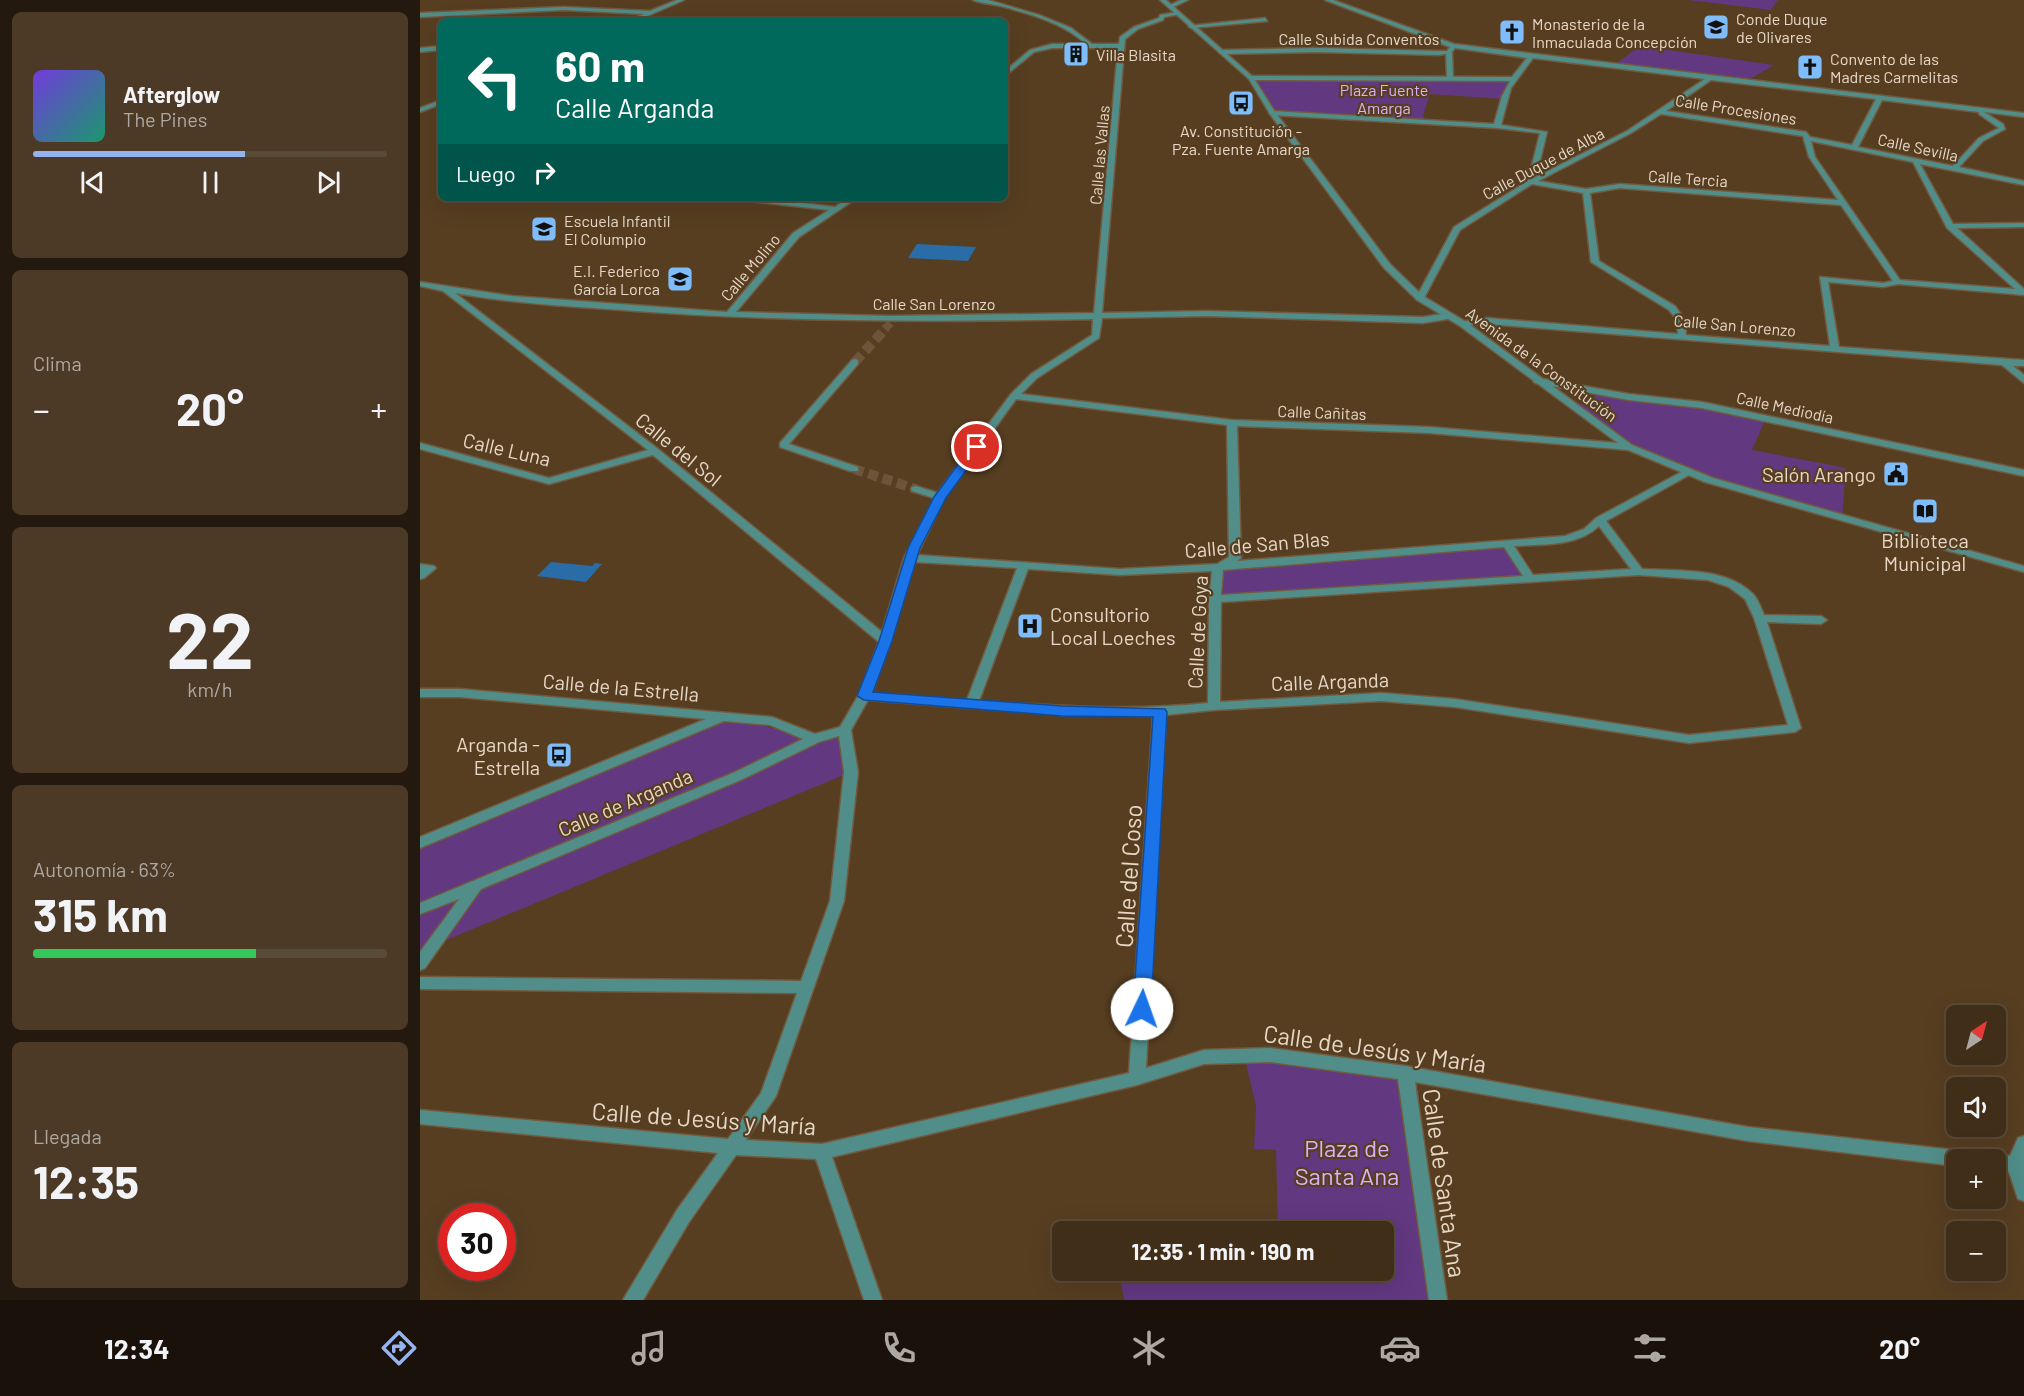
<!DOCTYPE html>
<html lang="es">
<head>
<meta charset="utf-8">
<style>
	:root { --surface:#412e19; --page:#4c3a26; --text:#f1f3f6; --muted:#aea8a2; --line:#5a4a38; --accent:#95b2f1 }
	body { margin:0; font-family:Barlow,sans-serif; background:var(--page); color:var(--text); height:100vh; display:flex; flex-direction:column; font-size:22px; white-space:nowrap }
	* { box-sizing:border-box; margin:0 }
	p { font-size:20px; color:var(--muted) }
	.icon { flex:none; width:33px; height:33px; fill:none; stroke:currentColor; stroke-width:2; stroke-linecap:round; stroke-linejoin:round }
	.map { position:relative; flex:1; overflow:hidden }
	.details { display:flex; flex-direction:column; gap:12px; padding:12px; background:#24190e; width:420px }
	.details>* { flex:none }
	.top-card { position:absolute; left:18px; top:18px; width:570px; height:183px; border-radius:9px; box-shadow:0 6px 24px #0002,0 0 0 2px var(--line); background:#00695c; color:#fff; overflow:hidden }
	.needle { width:39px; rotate:36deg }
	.tools { position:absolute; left:1526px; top:1005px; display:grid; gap:12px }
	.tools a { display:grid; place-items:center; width:60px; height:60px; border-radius:9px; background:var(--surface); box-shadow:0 6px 24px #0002,0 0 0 2px var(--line); font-size:30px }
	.speed { position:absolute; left:18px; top:1203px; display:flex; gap:12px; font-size:30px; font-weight:700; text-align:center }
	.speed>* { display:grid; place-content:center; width:78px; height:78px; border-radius:50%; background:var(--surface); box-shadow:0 6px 24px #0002,0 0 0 2px var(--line); line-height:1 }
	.speed .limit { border:9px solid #d22; background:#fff; color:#111 }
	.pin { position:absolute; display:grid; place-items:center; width:51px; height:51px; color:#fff; margin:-26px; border:3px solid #fff; border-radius:50%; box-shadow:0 2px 6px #0007 }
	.me { position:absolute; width:66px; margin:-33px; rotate:3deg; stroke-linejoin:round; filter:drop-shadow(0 0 4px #0008) }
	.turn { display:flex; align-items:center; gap:21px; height:126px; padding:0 18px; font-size:27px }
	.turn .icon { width:78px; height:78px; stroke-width:2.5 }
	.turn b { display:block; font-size:42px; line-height:51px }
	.then { display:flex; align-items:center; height:57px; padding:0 18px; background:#0003; gap:12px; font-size:22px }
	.big { font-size:45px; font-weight:700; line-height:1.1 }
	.details .tile { flex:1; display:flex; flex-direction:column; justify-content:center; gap:9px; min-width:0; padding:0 21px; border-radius:9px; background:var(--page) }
	.details .dial { align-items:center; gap:0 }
	.dial b { font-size:78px; line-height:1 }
	.song { display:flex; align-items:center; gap:18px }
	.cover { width:72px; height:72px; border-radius:9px; background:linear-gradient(135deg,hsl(260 70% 55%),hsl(160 70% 35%)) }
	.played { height:6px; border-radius:3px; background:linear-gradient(90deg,var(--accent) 60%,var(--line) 60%) }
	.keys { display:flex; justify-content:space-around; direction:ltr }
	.heat { display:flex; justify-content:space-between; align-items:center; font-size:33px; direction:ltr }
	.charge { height:9px; border-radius:4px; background:linear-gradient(90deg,#34c759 63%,var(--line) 0) }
	.trip { position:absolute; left:632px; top:1221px; width:342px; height:60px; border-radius:9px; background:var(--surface); box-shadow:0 6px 24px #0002,0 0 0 2px var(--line); font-weight:700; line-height:60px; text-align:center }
	.tab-bar { display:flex; height:96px; justify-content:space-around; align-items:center; background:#1a120a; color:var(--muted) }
	.tab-bar .icon { width:42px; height:42px }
	.tab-bar .selected { color:var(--accent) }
	.tab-bar b { font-size:27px; color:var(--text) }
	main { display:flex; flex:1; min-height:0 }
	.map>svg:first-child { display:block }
	.green { fill:#623881 }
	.water { fill:#296ca7 }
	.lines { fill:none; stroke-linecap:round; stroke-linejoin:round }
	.pedestrian-tunnel-far1 { stroke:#6c553a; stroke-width:8; stroke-dasharray:8 4; stroke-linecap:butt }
	.pedestrian-tunnel { stroke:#6c553a; stroke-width:10; stroke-dasharray:10 5; stroke-linecap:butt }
	.pedestrian-casing { stroke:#715a3f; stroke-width:3 }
	.minor-casing { stroke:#715a3f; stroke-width:3 }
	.tertiary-casing { stroke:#715a3f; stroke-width:3 }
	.pedestrian { fill:#518e89; fill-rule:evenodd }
	.minor { fill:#518e89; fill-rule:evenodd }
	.tertiary { fill:#518e89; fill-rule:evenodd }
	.route { fill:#1a73e8; stroke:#114b97; stroke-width:1.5 }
	.labels { text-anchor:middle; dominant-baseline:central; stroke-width:4.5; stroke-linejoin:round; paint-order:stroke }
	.far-poi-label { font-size:16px; fill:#e6d7c7; stroke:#573e21; text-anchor:start }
	.far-street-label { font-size:16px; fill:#e6d7c7; stroke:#573e21 }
	.far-park-label { font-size:16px; fill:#d8b2f8; stroke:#573e21 }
	.street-label { font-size:20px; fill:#e6d7c7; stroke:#573e21 }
	.poi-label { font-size:20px; fill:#e6d7c7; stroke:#573e21; text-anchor:end }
	.near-street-label { font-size:24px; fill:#e6d7c7; stroke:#573e21 }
	.near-park-label { font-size:24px; fill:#d8b2f8; stroke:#573e21 }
</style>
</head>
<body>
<main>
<section class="details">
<div class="tile">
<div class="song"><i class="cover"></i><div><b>Afterglow</b><p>The Pines</p></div></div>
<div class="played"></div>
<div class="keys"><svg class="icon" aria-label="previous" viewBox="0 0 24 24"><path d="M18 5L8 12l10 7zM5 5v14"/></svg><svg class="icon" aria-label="pause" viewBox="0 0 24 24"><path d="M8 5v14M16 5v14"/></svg><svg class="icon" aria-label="next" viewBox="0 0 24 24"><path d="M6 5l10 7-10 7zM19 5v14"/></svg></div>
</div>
<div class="tile"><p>Clima</p>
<div class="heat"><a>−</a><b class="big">20°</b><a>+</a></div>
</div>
<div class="tile dial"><b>22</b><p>km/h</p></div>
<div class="tile"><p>Autonomía · 63%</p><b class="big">315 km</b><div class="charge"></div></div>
<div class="tile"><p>Llegada</p><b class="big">12:35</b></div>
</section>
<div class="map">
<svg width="1604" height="1300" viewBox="0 0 1604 1300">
	<rect width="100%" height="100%" fill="#573e21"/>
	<g class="green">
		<polygon points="1268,0 1358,0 1351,10"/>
		<polygon points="1220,46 1354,65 1328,80 1197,63"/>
		<polygon points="831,78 1092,79 1083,99 1010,94 1003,116 1007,121 852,113"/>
		<path d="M1184 392 1282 405 1346 418 1332 450 1426 468 1422 518C1362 501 1301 487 1245 463 1212 449 1183 428 1154 407Z"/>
		<polygon points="1087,543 1110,579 795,599 798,567"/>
		<polygon points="306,716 394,739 425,730 431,772 0,951 0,840"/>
		<polygon points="824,1055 985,1073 1018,1300 704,1300 699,1271 963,1270 963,1232 858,1231 856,1150 834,1149 836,1106"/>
	</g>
	<g class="water">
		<polygon points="497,244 556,247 548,261 488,258"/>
		<polygon points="131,562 172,566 175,563 182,564 166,582 117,576"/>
	</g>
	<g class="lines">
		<polyline class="pedestrian-tunnel-far1" points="465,329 475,318"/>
		<g class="pedestrian-tunnel">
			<polyline points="435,362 466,328"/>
			<polyline points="434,469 496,489"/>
		</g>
		<defs>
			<g id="pedestrian">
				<polygon points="1029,50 1032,52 1033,78 1030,80 1027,78 1026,52"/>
				<polygon points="435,359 438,360 438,364 369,444 438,467 438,471 430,471 360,447 360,443 432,360"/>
				<polygon points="496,486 524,495 525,497 520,500 492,491 491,489 492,487"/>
			</g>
			<g id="minor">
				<polygon points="257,0 264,0 216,21 209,21 224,14 144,10 0,17 0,13 144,7 230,11"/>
				<path d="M553 0H568L619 15 651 28 672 44H699L700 37 714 27 739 18 740 15 758 12 761 14 744 17 743 20 718 29 705 39 682 313 787 311 1003 317 1028 313 1032 316 1028 319 1003 323 787 316 682 318 679 338 617 378 601 394 812 420 1009 427 1209 444 1214 447 1209 450 1009 433 817 426 821 558 817 561 1145 536 1164 529 1176 518 1267 469 1271 470V474L1186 521 1222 569C1258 571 1306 567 1333 594 1338 599 1341 608 1344 615L1401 616 1407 620 1401 624 1347 622 1381 728 1375 732 1269 743 1035 707 961 701 794 710 746 715 726 1068 784 1050 850 1048 985 1066 1328 1127 1552 1152 1558 1155 1561 1160H1536V1166L1328 1141 995 1082 1027 1300H1009L978 1079 850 1062 784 1064 717 1085 412 1157 462 1300H444L396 1159 316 1155 269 1222 223 1300H203L257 1210 298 1153 0 1124V1110L308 1139 341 1093 377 993 0 989V977L381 981 410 901 424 772 419 736 399 742 323 779 61 889 5 968 0 970V952L39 899 0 914V903L313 773 383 739 350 725 304 721 0 848V837L286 719 40 697H0V689H40L352 717 395 734 420 727 438 696 459 642 233 455 129 484 0 449V443L129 478 228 450 23 291 0 286V282L92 296 307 312 373 233 409 210 320 200 316 198H339L415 207 428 198H437L379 237 316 312 470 316 674 313 698 48H632L614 52 585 76V71L610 50 632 44H666C644 23 610 14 581 6 572 4 561 3 553 0ZM35 293C90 303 146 306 202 310 359 322 516 322 673 319L672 335 611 374 591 394 516 495 484 558 462 632 238 449ZM596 399 807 425 809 557 797 564 700 569 497 555 525 497ZM1179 526 1211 569 1113 575 1094 546C1123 544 1157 547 1179 526ZM1084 547 1103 576 801 595 803 570ZM495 562 597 568 547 700 452 693 471 641ZM608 569 700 575 792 571 789 599 788 703C710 711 636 706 559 701ZM1219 575 1288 580 1309 587 1325 599 1334 618 1368 725 1269 735 1035 699 961 693 800 702 801 602ZM448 700 643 715 733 716 709 1073 402 1144 326 1140 356 1096 424 901 438 772 431 730Z"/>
				<polygon points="761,0 768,0 753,7 748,6"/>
				<path d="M905 0H913L1034 44 1604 113V117L1564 112 1583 124 1585 129 1563 141 1539 167 1604 181V185L1500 164 1533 224 1604 223V227L1537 228 1604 289V295L1478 284 1463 287 1408 282 1419 347 1604 360V366H1593L1604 375V383L1582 365 1067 324 1040 326V322L1067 318 1258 334 1257 320 1249 310 1171 262 1163 193 1112 184 1040 230 1004 298 997 300 996 298 1034 227 1108 181 1120 133 1077 128 852 115 849 113 852 111 1074 124 1082 96 1090 81 831 80 828 78 831 76 1092 77 1107 58 1035 48 1031 53 1019 55 898 52 802 54 799 52 802 50 898 48 1019 51H1027L1030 47ZM1113 58 1285 79 1207 131 1116 177 1127 132 1081 125 1091 88ZM1291 80 1456 99 1432 145 1390 137 1386 132 1246 111ZM1462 100 1559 112V114L1579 128 1559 138 1533 166 1438 147ZM1241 114 1383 136 1389 157 1418 200 1200 184 1166 189 1118 181 1211 133ZM1391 141 1493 162 1527 228 1595 289 1480 280 1395 157ZM1200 188 1421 205 1473 281 1463 283 1400 277 1410 346 1266 335 1265 320 1255 306 1179 261 1170 193Z"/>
				<polygon points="845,18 847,21 771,28 768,26"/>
				<polygon points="21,46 21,50 0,52 0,48"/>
				<polygon points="21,100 21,104 0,112 0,108"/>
				<polygon points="1118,378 1209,394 1282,402 1604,470 1604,476 1282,408 1209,400 1115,383 1113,381"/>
				<polygon points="0,564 14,566 16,568 4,578 0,579"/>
				<polygon points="1604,1136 1604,1201 1598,1199 1589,1172 1575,1170 1575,1160 1567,1160 1569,1157 1575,1154 1590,1156 1598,1138"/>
			</g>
			<polygon id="tertiary" points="740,0 746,0 833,77 855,112 970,264 1003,296 1046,322 1212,445 1293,478 1604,566 1604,572 1285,482 1206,449 1040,326 997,300 964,268 850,114 829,79"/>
		</defs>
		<use href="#pedestrian" class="pedestrian-casing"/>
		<use href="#minor" class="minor-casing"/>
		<use href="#tertiary" class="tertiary-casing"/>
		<use href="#pedestrian" class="pedestrian"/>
		<use href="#minor" class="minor"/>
		<use href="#tertiary" class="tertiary"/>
	</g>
	<polygon class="route" points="557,443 563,447 526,498 500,548 472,641 453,692 642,706 745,709 747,712 731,1009 728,1014 722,1017 715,1014 713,1009 733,717 642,716 444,700 437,696 459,641 488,548 514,497 553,444"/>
	<defs>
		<symbol id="school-square" viewBox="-11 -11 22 22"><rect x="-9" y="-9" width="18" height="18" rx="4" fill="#7fbdfa" stroke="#573e21"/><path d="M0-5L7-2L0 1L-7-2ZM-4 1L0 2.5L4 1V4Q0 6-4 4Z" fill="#111"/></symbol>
		<symbol id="church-square" viewBox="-11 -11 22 22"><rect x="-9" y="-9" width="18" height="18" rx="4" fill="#7fbdfa" stroke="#573e21"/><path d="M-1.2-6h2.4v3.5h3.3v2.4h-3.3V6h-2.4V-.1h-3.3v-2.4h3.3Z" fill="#111"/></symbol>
		<symbol id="building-square" viewBox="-11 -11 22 22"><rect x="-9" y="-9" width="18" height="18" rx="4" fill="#7fbdfa" stroke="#573e21"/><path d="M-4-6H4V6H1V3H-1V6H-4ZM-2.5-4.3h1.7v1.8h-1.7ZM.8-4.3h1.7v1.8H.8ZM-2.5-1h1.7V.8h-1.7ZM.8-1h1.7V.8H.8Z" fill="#111"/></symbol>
		<symbol id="bus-square" viewBox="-11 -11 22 22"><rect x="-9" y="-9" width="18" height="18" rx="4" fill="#7fbdfa" stroke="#573e21"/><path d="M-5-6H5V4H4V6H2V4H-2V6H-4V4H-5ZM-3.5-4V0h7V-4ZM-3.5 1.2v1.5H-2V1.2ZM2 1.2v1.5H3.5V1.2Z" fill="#111"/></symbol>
		<symbol id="civic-square" viewBox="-11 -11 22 22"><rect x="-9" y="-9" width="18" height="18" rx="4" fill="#7fbdfa" stroke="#573e21"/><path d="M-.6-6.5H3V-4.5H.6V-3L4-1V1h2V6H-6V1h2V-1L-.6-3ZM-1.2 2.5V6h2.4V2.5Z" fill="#111"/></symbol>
		<symbol id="library-square" viewBox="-11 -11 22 22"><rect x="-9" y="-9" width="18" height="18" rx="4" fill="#7fbdfa" stroke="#573e21"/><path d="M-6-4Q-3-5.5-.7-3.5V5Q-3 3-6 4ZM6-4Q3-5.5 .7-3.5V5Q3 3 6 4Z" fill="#111"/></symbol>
		<symbol id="hospital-square" viewBox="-11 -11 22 22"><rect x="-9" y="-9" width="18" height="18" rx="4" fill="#7fbdfa" stroke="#573e21"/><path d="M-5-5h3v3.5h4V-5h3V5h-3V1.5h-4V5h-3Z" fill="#111"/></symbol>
	</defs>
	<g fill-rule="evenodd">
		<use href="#school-square" x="1281" y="12" width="30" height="30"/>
		<use href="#church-square" x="1077" y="17" width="30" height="30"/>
		<use href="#building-square" x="641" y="39" width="30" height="30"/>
		<use href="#church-square" x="1375" y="52" width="30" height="30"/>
		<use href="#bus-square" x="806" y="88" width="30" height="30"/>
		<use href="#school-square" x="109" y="214" width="30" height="30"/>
		<use href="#school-square" x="245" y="264" width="30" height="30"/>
		<use href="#civic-square" x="1461" y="459" width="30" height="30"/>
		<use href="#library-square" x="1490" y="496" width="30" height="30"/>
		<use href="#hospital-square" x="595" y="611" width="30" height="30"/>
		<use href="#bus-square" x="124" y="740" width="30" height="30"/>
	</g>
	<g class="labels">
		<g class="far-poi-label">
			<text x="1316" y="18">Conde Duque<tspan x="1316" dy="18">de Olivares</tspan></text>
			<text x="1112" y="23">Monasterio de la<tspan x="1112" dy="18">Inmaculada Concepción</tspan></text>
			<text x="676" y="54">Villa Blasita</text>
			<text x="1410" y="58">Convento de las<tspan x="1410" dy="18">Madres Carmelitas</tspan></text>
			<text x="821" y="130" text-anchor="middle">Av. Constitución -<tspan x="821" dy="18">Pza. Fuente Amarga</tspan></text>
			<text x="144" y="220">Escuela Infantil<tspan x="144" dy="18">El Columpio</tspan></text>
			<text x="240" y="270" text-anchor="end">E.I. Federico<tspan x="240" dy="18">García Lorca</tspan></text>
		</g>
		<g class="far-street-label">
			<text x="939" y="38">Calle Subida Conventos</text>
			<text transform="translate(1316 109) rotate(9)">Calle Procesiones</text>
			<text transform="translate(1498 147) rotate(12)">Calle Sevilla</text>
			<text transform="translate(679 155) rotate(-85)">Calle las Vallas</text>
			<text transform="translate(1123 163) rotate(-28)">Calle Duque de Alba</text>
			<text transform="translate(1268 178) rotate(4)">Calle Tercia</text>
			<text transform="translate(330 267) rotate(-50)">Calle Molino</text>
			<text x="514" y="303">Calle San Lorenzo</text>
			<text transform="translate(1315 325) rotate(5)">Calle San Lorenzo</text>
			<text transform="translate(1122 364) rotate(36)">Avenida de la Constitución</text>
			<text transform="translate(1365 407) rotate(12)">Calle Mediodía</text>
			<text transform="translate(902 412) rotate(2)">Calle Cañitas</text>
		</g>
		<g class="far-park-label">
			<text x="964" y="89">Plaza Fuente<tspan x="964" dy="18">Amarga</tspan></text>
		</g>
		<g class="street-label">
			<text transform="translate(87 449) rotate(13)">Calle Luna</text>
			<text transform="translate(259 449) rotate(39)">Calle del Sol</text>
			<text transform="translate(837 544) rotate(-5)">Calle de San Blas</text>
			<text transform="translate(777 632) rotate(-87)">Calle de Goya</text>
			<text transform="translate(910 681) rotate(-2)">Calle Arganda</text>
			<text transform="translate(201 687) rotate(5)">Calle de la Estrella</text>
			<text transform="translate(205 802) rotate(-23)">Calle de Arganda</text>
		</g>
		<g class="poi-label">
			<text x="1456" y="474">Salón Arango</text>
			<text x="1505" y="540" text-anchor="middle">Biblioteca<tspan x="1505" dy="23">Municipal</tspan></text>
			<text x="630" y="614" text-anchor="start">Consultorio<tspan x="630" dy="23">Local Loeches</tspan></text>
			<text x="120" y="744">Arganda -<tspan x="120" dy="23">Estrella</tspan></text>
		</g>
		<g class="near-street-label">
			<text transform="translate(708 876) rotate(-86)">Calle del Coso</text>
			<text transform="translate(955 1048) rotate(8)">Calle de Jesús y María</text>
			<text transform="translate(284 1118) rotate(4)">Calle de Jesús y María</text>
			<text transform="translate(1025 1183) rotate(82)">Calle de Santa Ana</text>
		</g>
		<g class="near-park-label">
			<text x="927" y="1147">Plaza de<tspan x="927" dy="28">Santa Ana</tspan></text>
		</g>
	</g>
</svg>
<div class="tools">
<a><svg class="needle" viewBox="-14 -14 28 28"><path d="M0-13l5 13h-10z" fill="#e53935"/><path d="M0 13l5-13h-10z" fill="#aea8a2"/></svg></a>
<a><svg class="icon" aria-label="sound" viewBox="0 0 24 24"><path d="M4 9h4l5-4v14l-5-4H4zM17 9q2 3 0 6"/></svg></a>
<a>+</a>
<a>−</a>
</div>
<div class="speed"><div class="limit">30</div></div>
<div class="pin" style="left:557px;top:447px;background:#d93025"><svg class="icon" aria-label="arrive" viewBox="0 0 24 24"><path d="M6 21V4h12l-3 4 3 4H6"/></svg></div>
<svg class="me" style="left:722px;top:1009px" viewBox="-20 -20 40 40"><circle r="19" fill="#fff"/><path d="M0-13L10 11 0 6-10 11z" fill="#1a73e8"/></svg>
<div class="trip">12:35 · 1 min · 190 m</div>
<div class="top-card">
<div class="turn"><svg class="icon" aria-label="left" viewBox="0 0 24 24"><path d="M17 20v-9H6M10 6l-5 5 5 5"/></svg><div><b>60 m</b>Calle Arganda</div></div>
<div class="then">Luego<svg class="icon" aria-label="right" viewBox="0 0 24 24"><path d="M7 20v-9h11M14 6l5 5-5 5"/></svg></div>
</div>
</div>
</main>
<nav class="tab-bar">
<b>12:34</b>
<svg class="icon selected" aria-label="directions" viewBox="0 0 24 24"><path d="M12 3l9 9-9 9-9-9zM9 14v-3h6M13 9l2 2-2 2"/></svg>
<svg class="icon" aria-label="music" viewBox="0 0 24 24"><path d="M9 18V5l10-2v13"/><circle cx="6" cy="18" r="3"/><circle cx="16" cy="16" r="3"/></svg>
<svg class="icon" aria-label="phone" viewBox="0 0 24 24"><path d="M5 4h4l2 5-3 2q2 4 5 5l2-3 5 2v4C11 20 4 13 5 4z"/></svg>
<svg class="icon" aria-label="climate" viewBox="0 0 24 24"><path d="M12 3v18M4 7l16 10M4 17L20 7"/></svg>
<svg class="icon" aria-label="car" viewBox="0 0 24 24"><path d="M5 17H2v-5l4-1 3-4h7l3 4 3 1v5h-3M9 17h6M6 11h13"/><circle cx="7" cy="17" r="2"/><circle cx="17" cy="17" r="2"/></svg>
<svg class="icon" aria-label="filters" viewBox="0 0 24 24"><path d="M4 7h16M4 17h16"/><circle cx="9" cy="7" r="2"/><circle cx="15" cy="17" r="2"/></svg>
<b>20°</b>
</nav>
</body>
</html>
